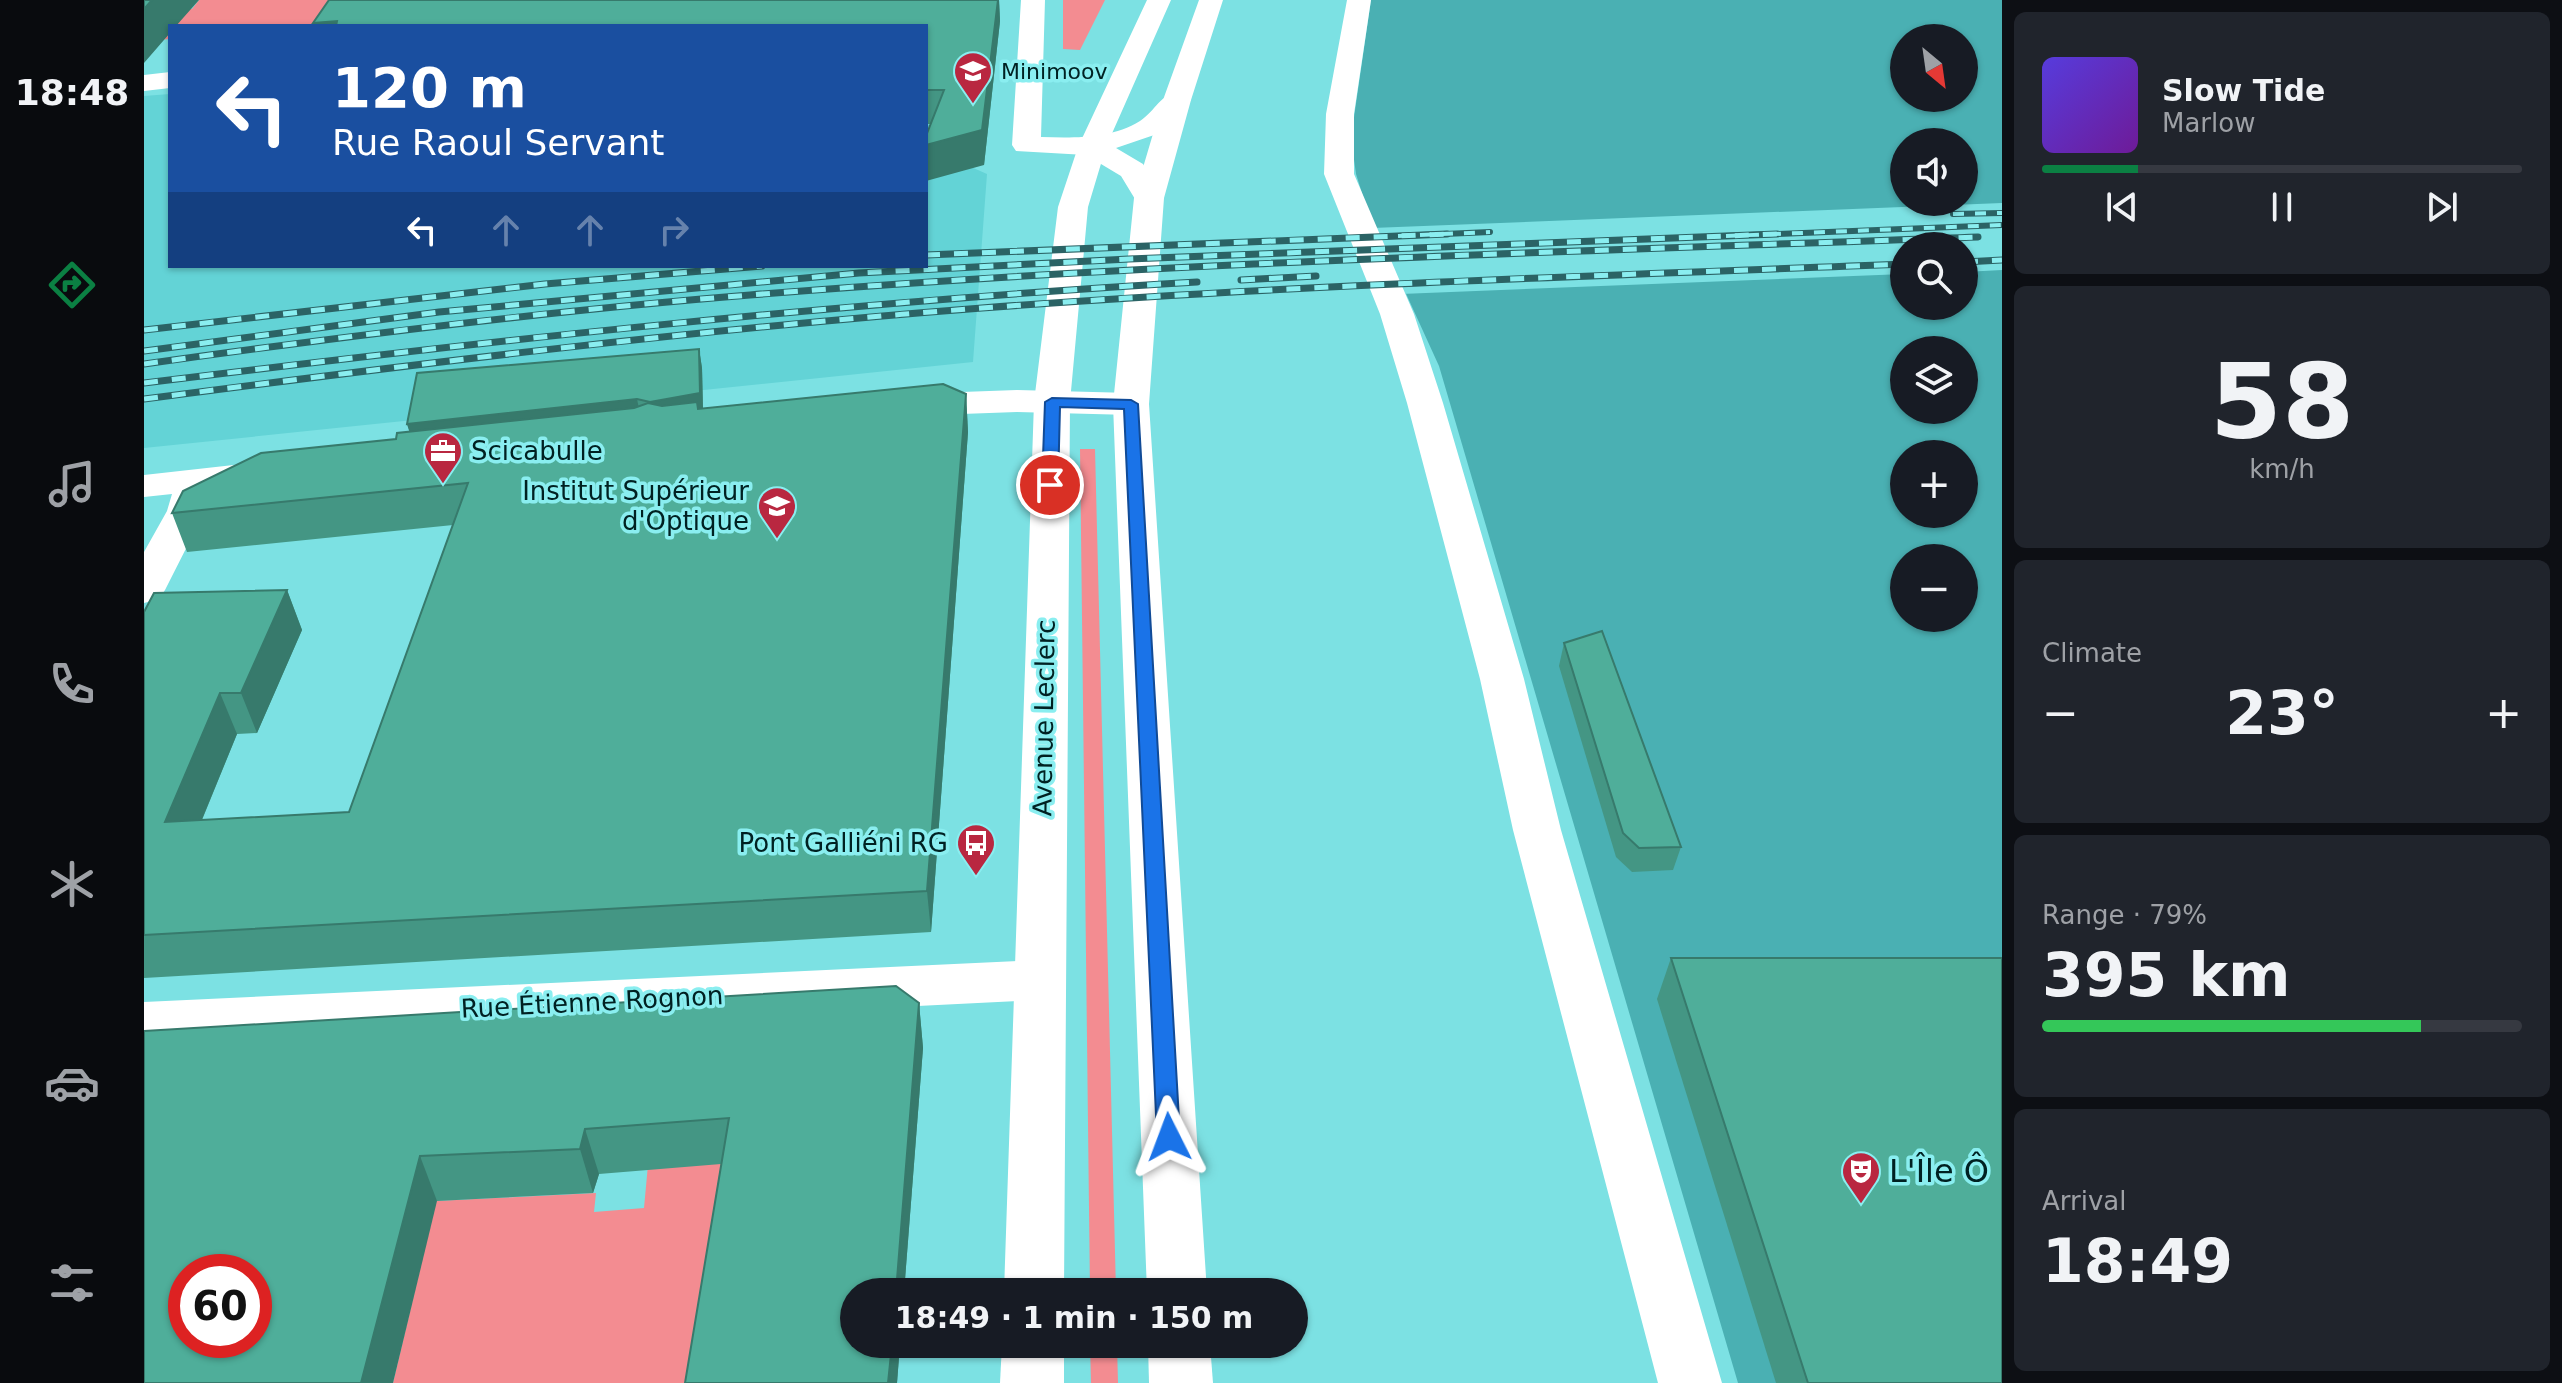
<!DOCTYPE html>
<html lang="en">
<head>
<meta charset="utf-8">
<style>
	:root { --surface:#171b24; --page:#20242c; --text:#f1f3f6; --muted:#9ea1a6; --line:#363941; --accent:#0b8043 }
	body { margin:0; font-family:"DejaVu Sans",sans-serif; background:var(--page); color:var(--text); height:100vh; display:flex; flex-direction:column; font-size:30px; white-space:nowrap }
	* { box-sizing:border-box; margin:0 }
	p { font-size:26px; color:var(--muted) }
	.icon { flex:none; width:44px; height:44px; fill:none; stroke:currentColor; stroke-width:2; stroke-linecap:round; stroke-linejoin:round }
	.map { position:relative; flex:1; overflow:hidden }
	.panel { display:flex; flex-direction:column; gap:12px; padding:12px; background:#0d0f14; width:560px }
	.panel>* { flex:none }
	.guide { position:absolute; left:24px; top:24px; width:760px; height:244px; border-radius:0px; box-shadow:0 2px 6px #0004; background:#1a4fa0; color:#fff; overflow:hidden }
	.needle { width:52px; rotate:151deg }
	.buttons { position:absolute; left:1746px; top:24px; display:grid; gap:16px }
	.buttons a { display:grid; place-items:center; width:88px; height:88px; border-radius:50%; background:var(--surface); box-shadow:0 2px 6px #0004; font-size:40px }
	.speed { position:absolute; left:24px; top:1254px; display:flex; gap:16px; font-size:40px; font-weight:700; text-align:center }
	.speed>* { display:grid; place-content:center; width:104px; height:104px; border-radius:50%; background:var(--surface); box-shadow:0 2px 6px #0004; line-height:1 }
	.speed .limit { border:12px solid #d22; background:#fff; color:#111 }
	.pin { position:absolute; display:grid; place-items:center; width:68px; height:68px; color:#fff; margin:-34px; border:4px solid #fff; border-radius:50%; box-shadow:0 2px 8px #0007 }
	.me { position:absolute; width:88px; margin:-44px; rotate:357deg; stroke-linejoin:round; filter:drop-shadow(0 0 6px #0008) }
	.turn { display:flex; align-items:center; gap:28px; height:168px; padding:0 32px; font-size:36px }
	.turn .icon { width:104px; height:104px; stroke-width:2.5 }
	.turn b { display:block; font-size:56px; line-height:68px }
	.lanes { display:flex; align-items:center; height:76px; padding:0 32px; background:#0003; justify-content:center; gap:40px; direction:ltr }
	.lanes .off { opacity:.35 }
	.big { font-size:60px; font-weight:600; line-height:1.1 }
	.panel .card { flex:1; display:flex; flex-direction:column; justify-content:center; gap:12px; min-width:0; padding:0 28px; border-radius:12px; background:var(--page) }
	.panel .dial { align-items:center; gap:0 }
	.dial b { font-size:104px; line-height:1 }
	.song { display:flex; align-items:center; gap:24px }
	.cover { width:96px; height:96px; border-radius:12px; background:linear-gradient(135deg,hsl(250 70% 55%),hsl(280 70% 35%)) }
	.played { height:8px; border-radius:4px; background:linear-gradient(90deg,var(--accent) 20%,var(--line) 20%) }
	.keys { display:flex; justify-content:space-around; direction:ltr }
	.heat { display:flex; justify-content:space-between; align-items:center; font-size:44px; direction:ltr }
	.charge { height:12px; border-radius:6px; background:linear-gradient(90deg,#34c759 79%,var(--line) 0) }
	.trip { position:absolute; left:696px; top:1278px; width:468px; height:80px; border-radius:40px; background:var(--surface); box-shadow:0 2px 6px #0004; font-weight:600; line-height:80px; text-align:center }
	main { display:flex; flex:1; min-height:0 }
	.menu { display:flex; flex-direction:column; width:144px; justify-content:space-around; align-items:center; background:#090b0e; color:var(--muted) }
	.menu .icon { width:56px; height:56px }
	.menu .selected { color:var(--accent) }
	.menu b { font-size:36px; color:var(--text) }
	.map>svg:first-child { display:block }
	.built { fill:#63d3d6 }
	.green { fill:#f38c91 }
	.water { fill:#4ab0b3; fill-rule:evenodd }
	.pier { fill:#7ce1e3 }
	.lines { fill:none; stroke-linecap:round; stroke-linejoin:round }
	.minor { fill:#fff; fill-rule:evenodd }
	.major { fill:#fff; fill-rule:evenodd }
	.rail-far1-casing { stroke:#2b6365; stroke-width:6 }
	.rail-casing { stroke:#2b6365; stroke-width:7 }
	.rail-far1 { stroke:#8aeef0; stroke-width:4; stroke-dasharray:11; stroke-linecap:butt }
	.rail { stroke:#8aeef0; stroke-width:5; stroke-dasharray:14; stroke-linecap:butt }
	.wall { fill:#449684 }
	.shaded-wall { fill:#377a6c }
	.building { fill:#4fae9a; stroke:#377a6c; stroke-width:2; fill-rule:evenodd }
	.route { fill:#1a73e8; stroke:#114b97; stroke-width:2 }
	.labels { text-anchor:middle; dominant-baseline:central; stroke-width:7; stroke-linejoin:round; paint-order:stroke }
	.far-poi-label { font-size:22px; fill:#002122; stroke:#8aeef0; text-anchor:start }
	.poi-label { font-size:26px; fill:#002122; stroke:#8aeef0; text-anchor:end }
	.street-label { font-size:26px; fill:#002122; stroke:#8aeef0 }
	.near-poi-label { font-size:32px; fill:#002122; stroke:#8aeef0; text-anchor:start }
</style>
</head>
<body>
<main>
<nav class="menu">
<b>18:48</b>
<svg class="icon selected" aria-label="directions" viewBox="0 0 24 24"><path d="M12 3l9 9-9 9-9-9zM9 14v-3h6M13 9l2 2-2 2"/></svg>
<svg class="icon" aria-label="music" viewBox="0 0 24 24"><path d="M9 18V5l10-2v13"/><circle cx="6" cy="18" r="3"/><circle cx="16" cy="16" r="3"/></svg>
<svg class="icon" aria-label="phone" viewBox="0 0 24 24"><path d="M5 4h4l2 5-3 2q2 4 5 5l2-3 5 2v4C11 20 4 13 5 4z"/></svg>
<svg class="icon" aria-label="climate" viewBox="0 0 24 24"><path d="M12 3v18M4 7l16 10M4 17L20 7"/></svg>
<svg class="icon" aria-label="car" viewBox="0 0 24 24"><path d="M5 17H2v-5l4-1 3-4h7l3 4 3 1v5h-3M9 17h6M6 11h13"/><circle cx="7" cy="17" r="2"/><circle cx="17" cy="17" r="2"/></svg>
<svg class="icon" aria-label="filters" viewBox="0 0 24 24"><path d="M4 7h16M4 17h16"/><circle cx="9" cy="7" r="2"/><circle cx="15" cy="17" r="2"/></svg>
</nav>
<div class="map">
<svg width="1858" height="1383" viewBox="0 0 1858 1383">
	<rect width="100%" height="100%" fill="#7ce1e3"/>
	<polygon class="built" points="26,94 26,266 782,266 782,125 809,125 818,163 843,174 829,362 0,448 0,96"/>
	<g class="green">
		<polygon points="55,0 216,0 212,26 26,26 26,39 2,41 0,21 36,9 48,9"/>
		<polygon points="919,0 961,0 936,50 919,49"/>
		<polygon points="936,449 951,449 972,1292 946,1292"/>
		<polygon points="599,1138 560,1383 249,1383 292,1201 452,1193 450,1212 500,1208 506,1143"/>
		<polygon points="946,1344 973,1344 974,1383 947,1383"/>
	</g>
	<path class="water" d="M1227 0H1858V1383H1594L1295 366 1222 206 1212 174 1207 138ZM1760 38H1820V98H1760ZM1760 142H1820V202H1760ZM1760 246H1820V306H1760ZM1760 350H1820V410H1760ZM1760 454H1820V514H1760ZM1760 558H1820V618H1760Z"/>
	<polygon class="pier" points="1858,203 1858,270 1820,272 1820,246 1760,246 1760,274 1257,294 1228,228"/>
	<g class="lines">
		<g class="minor">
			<path d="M877 0H901L897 137C930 138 967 139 996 121 1014 109 1018 88 1043 94L1047 100 1016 133 972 148 999 164 1020 198 1016 204 1005 207 994 204 977 176 942 155 872 151 868 145Z"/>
			<polygon points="1203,0 1227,0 1210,114 1210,174 1270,314 1299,403 1380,679 1417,830 1578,1383 1514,1383 1369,830 1336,679 1263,403 1236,314 1180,174 1182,114"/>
			<polygon points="26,72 26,88 0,91 0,75"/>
			<polygon points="873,390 987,393 1000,396 1005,404 1000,412 987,415 873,412 762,416 749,413 744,405 749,397 762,394"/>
			<polygon points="125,461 138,464 144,472 138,480 67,490 61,511 21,590 15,599 0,603 0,552 23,511 28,494 0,497 0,475"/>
			<polygon points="896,960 914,966 922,980 914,994 896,1000 0,1044 0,1002"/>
		</g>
		<g class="major">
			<polygon points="1003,0 1027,0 962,147 944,207 926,402 920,1292 860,1292 890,402 914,207 934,147"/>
			<polygon points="1055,0 1079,0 1047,100 1020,198 1005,404 1063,1292 1003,1292 969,404 990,198 1019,100"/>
			<polygon points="858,1344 920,1344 920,1383 856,1383"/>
			<polygon points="1004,1344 1066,1344 1069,1383 1005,1383"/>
		</g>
		<defs>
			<g id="rail-far1">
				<polyline points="1809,214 1858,213"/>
				<polyline points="1254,236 1346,232"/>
				<polyline points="1582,236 1858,225"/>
			</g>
			<g id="rail">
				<polyline points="782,255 1303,234"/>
				<polyline points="1820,262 1858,260"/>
				<polyline points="1097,280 1172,276"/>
				<polyline points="0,330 401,284 618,266"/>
				<polyline points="0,351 295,312 715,273 985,259 1633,234"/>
				<path d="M0 364C201 336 403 311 606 295 1015 262 1425 252 1834 237"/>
				<path d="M0 383C350 340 701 302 1053 282"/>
				<path d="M0 399C279 363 558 329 838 308 1145 285 1453 276 1760 264"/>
			</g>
		</defs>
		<use href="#rail-far1" class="rail-far1-casing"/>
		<use href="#rail" class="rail-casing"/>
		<use href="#rail-far1" class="rail-far1"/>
		<use href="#rail" class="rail"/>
	</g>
	<g class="wall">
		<polygon points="185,0 855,0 856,21 840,165 786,124 782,124 782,26 169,26 169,23"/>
		<polygon points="555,349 558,368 559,409 822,394 824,432 787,932 0,978 0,612 143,590 158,630 113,733 93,734 58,820 205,812 309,525 43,552 28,513 252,439 266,432 263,424"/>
		<polygon points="1420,643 1537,847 1529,870 1488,872 1472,857 1415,666"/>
		<polygon points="1527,958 1858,1383 1632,1383 1513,999"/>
		<polygon points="775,1003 779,1048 753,1383 541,1383 577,1164 455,1174 449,1193 293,1201 0,1031"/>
	</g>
	<g class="shaded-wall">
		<polygon points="8,0 55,0 32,26 26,26 26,33 0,63 0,9"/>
		<polygon points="854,0 855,0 856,21 840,165 782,181 782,145"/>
		<polygon points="193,21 195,26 169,26 169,23"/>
		<polygon points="555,349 558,368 559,412 510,421 506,402"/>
		<polygon points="822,394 824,432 787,932 783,891"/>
		<polygon points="493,399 497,418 269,443 263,424"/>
		<polygon points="143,590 158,630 113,733 97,693"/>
		<polygon points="76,693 93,734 40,863 21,822"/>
		<polygon points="775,1003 779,1048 760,1292 752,1292"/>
		<polygon points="441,1129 455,1174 449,1193 436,1149"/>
		<polygon points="276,1156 293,1201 249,1383 217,1383"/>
		<polygon points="748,1344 756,1344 753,1383 744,1383"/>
	</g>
	<g class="building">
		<polygon points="0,0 8,0 0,9"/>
		<polygon points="185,0 854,0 838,130 782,145 782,136 800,90 782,90 782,26 192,26 193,21 169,23"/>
		<polygon points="555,349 556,393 506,402 493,399 263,424 273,373"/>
		<polygon points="799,384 822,394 783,891 0,935 0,612 10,593 143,590 97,693 76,693 21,822 205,812 324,483 28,513 39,491 117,453 252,439 253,433 490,408 504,403 518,406 553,402 554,409"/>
		<polygon points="1458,631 1537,847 1495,848 1479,833 1420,643"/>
		<polygon points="1527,958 1858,958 1858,1383 1664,1383"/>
		<path d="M752 986 775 1003 752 1292H710V1344H748L744 1383H541L585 1118 441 1129 436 1149 276 1156 217 1383H0V1031ZM42 1272H110V1340H42Z"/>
	</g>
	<polygon class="route" points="908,398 987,400 994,404 1036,1137 1033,1144 1025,1146 1017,1144 1013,1137 980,409 916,407 914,485 906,490 898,485 901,402"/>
	<defs>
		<symbol id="school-pin" viewBox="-11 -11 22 30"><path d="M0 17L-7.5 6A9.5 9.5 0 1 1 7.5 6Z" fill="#b92740" stroke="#8aeef0"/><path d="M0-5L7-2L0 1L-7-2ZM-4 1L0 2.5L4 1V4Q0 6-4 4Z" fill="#fff"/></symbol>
		<symbol id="office-pin" viewBox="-11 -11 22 30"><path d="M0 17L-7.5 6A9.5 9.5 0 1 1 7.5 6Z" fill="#b92740" stroke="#8aeef0"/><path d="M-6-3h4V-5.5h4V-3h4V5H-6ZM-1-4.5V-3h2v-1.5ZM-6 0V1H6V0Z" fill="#fff"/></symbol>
		<symbol id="university-pin" viewBox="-11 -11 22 30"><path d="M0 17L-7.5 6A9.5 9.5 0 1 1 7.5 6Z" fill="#b92740" stroke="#8aeef0"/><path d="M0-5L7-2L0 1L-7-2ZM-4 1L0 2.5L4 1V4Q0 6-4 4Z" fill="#fff"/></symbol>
		<symbol id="bus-pin" viewBox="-11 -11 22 30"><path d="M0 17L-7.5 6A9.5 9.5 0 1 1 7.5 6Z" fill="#b92740" stroke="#8aeef0"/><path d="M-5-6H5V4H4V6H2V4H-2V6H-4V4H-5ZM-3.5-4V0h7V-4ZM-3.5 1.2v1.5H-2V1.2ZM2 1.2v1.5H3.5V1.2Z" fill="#fff"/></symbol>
		<symbol id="theatre-pin" viewBox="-11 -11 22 30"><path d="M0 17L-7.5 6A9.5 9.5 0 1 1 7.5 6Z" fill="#b92740" stroke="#8aeef0"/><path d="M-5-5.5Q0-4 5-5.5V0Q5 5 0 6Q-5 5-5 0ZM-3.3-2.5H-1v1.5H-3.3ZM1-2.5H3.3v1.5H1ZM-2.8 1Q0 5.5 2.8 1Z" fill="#fff"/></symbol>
	</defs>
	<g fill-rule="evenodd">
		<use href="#school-pin" x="807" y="49" width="44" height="60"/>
		<use href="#office-pin" x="277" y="429" width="44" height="60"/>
		<use href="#university-pin" x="611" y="484" width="44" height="60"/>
		<use href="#bus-pin" x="810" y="821" width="44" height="60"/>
		<use href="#theatre-pin" x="1695" y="1149" width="44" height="60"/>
	</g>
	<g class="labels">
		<g class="far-poi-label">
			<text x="857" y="71">Minimoov</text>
		</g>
		<g class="poi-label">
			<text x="327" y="451" text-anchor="start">Scicabulle</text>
			<text x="605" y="491">Institut Supérieur<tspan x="605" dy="30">d'Optique</tspan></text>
			<text x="804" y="843">Pont Galliéni RG</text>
		</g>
		<g class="street-label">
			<text transform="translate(900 718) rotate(-89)">Avenue Leclerc</text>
			<text transform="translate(448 1002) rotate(-3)">Rue Étienne Rognon</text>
		</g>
		<g class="near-poi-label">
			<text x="1745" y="1171">L'Île Ô</text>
		</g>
	</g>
</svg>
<div class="buttons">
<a><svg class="needle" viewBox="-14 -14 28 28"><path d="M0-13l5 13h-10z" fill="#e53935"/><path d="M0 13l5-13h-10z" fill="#9ea1a6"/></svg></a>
<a><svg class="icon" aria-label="sound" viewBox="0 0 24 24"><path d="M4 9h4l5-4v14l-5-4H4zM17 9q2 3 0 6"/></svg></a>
<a><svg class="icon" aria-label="search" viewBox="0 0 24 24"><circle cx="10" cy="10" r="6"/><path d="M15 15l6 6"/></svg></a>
<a><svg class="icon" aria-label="layers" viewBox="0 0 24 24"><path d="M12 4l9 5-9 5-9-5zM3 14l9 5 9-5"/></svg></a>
<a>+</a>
<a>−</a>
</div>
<div class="speed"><div class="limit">60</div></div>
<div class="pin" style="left:906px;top:485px;background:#d93025"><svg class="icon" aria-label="arrive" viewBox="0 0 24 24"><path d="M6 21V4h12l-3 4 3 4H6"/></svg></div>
<svg class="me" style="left:1025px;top:1137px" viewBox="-20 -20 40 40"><path d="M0-17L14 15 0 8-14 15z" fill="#1a73e8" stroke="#fff" stroke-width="4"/></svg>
<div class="trip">18:49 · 1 min · 150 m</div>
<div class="guide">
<div class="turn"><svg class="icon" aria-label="left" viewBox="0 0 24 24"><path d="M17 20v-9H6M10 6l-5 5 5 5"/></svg><div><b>120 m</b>Rue Raoul Servant</div></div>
<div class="lanes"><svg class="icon" aria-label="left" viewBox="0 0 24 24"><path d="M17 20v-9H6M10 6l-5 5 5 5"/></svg><svg class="icon off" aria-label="ahead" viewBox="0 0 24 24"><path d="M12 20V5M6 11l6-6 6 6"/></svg><svg class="icon off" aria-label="ahead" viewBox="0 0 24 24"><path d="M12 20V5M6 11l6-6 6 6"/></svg><svg class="icon off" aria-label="right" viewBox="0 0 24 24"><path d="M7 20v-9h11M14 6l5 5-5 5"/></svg></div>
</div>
</div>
<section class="panel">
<div class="card">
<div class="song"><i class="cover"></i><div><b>Slow Tide</b><p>Marlow</p></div></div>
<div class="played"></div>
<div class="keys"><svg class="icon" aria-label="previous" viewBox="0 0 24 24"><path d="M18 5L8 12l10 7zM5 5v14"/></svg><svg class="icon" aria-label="pause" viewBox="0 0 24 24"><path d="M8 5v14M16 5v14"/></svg><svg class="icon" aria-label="next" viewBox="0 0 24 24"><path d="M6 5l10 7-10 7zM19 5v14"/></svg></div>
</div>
<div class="card dial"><b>58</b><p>km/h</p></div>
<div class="card"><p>Climate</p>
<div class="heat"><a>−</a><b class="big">23°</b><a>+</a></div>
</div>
<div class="card"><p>Range · 79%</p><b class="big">395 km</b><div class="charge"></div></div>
<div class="card"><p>Arrival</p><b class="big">18:49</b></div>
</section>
</main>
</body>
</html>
